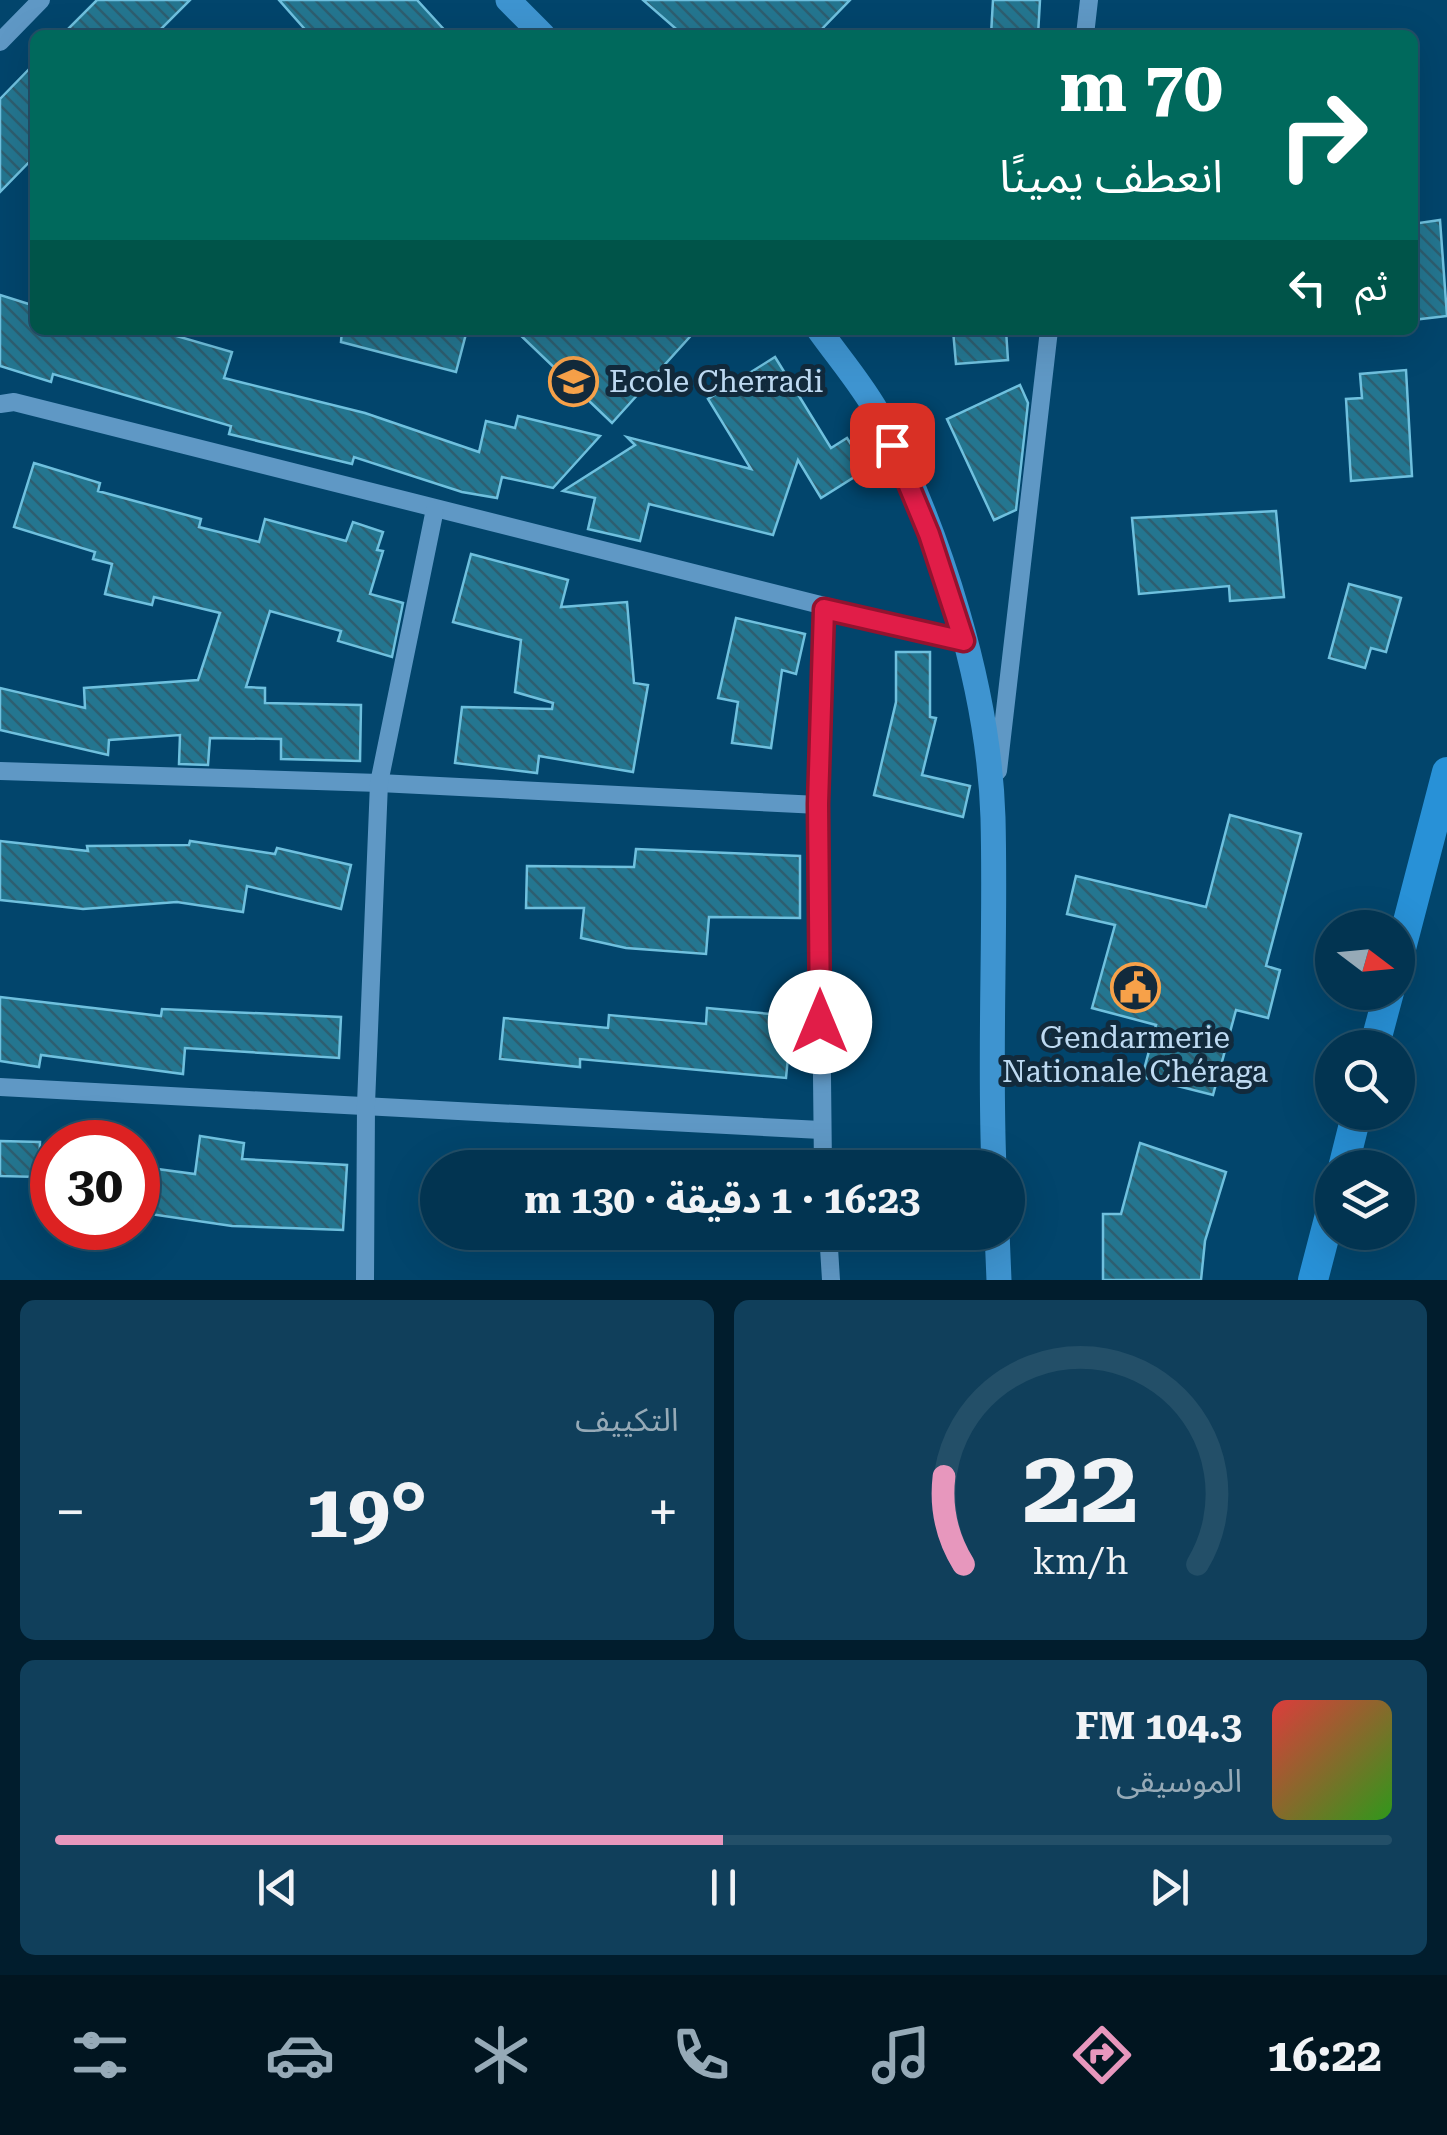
<!DOCTYPE html>
<html lang="ar">
<head>
<meta charset="utf-8">
<style>
	:root { --surface:#023451; --page:#103f5b; --text:#f1f3f6; --muted:#96aab7; --line:#234f68; --accent:#e797bd }
	body { margin:0; font-family:"Roboto Serif","Noto Sans Arabic",serif; background:var(--page); color:var(--text); direction:rtl; height:100vh; display:flex; flex-direction:column; font-size:38px; white-space:nowrap }
	* { box-sizing:border-box; margin:0 }
	p { font-size:32px; color:var(--muted) }
	.icon { flex:none; width:55px; height:55px; fill:none; stroke:currentColor; stroke-width:2; stroke-linecap:round; stroke-linejoin:round }
	.map { position:relative; height:1280px; overflow:hidden; direction:ltr }
	.side { display:flex; flex-direction:column; gap:20px; padding:20px; background:#011d2d; flex:1 }
	.side>* { flex:none }
	.guide { position:absolute; left:30px; top:30px; width:1388px; height:305px; border-radius:15px; box-shadow:0 10px 40px #0002,0 0 0 2px var(--line); direction:rtl; background:#00695c; color:#fff; overflow:hidden }
	.needle { width:65px; rotate:106deg }
	.fabs { position:absolute; left:1315px; top:910px; display:grid; gap:20px }
	.fabs a { display:grid; place-items:center; width:100px; height:100px; border-radius:50%; background:var(--surface); box-shadow:0 10px 40px #0002,0 0 0 2px var(--line); font-size:50px }
	.speed { position:absolute; left:30px; top:1120px; display:flex; gap:20px; font-size:50px; font-weight:700; text-align:center }
	.speed>* { display:grid; place-content:center; width:130px; height:130px; border-radius:50%; background:var(--surface); box-shadow:0 10px 40px #0002,0 0 0 2px var(--line); line-height:1 }
	.speed .limit { border:15px solid #d22; background:#fff; color:#111 }
	.pin { position:absolute; display:grid; place-items:center; width:85px; height:85px; color:#fff; margin:-42px; border-radius:20px; box-shadow:0 5px 15px #0006 }
	.me { position:absolute; width:110px; margin:-55px; rotate:0deg; stroke-linejoin:round; filter:drop-shadow(0 0 8px #0008) }
	.turn { display:flex; align-items:center; gap:35px; height:210px; padding:0 30px; font-size:45px }
	.turn .icon { width:130px; height:130px; stroke-width:2.5 }
	.turn b { display:block; font-size:70px; line-height:85px }
	.then { display:flex; align-items:center; height:95px; padding:0 30px; background:#0003; gap:20px; font-size:38px }
	.big { font-size:75px; font-weight:700; line-height:1.1 }
	.side .widget { flex:1; display:flex; flex-direction:column; justify-content:center; gap:15px; min-width:0; padding:0 35px; border-radius:15px; background:var(--page) }
	.side .dial { align-items:center; gap:0 }
	.dial svg { height:260px; overflow:visible; fill:none; stroke:var(--line); stroke-width:7; stroke-linecap:round; text-anchor:middle }
	.dial text { fill:var(--text); stroke:none }
	.song { display:flex; align-items:center; gap:30px }
	.cover { width:120px; height:120px; border-radius:15px; background:linear-gradient(135deg,hsl(0 70% 55%),hsl(110 70% 35%)) }
	.played { height:10px; border-radius:5px; background:linear-gradient(90deg,var(--accent) 50%,var(--line) 50%) }
	.keys { display:flex; justify-content:space-around; direction:ltr }
	.heat { display:flex; justify-content:space-between; align-items:center; font-size:55px; direction:ltr }
	.side .tiles { flex:1; display:grid; gap:20px; grid-template-columns:1fr 1fr }
	.widget:last-child { grid-column:span 2 }
	.trip { position:absolute; left:420px; top:1150px; width:605px; height:100px; border-radius:50px; background:var(--surface); box-shadow:0 10px 40px #0002,0 0 0 2px var(--line); font-weight:700; line-height:100px; text-align:center; direction:rtl }
	.menu { display:flex; height:160px; justify-content:space-around; align-items:center; background:#011520; color:var(--muted) }
	.menu .icon { width:70px; height:70px }
	.menu .selected { color:var(--accent) }
	.menu b { font-size:45px; color:var(--text) }
	.map>svg:first-child { display:block }
	.building { fill:url(#building-back-hatch); stroke:#6fc0de; stroke-width:2.5 }
	.lines { fill:none; stroke-linecap:round; stroke-linejoin:round }
	.minor { stroke:#5f98c5; stroke-width:18 }
	.major { stroke:#3e94d0; stroke-width:25 }
	.highway { stroke:#2891d7; stroke-width:30 }
	.route-casing { stroke:#92132f; stroke-width:25 }
	.route { stroke:#e11d48; stroke-width:18 }
	.labels { text-anchor:middle; dominant-baseline:central; stroke-width:10; stroke-linejoin:round; paint-order:stroke }
	.poi-label { font-size:30px; fill:#bedaf2; stroke:#122a3c; text-anchor:start }
</style>
</head>
<body>
<div class="map">
<svg width="1447" height="1280" viewBox="0 0 1447 1280">
	<defs>
		<pattern id="building-back-hatch" width="6" height="6" patternUnits="userSpaceOnUse" patternTransform="scale(2.5)"><rect width="6" height="6" fill="#247690"/><path d="M-1 5l2 2M0 0l6 6M5-1l2 2" fill="none" stroke="#2d5e70"/></pattern>
	</defs>
	<rect width="100%" height="100%" fill="#02456c"/>
	<g class="building">
		<polygon points="97,0 190,0 155,35 62,35"/>
		<polygon points="279,0 417,0 449,35 310,35"/>
		<polygon points="643,0 850,0 816,35 683,35"/>
		<polygon points="993,0 1040,0 1038,35 991,35"/>
		<polygon points="35,63 35,156 0,192 0,99"/>
		<polygon points="1440,220 1447,316 1412,320 1412,224"/>
		<polygon points="0,295 35,306 35,330 156,330 232,352 224,378 365,413 479,452 486,421 515,428 518,416 600,436 553,488 502,477 497,498 462,492 354,457 352,464 229,434 231,426 53,374 51,382 0,366"/>
		<polygon points="342,330 467,330 456,372 341,342"/>
		<polygon points="515,330 696,330 612,423"/>
		<polygon points="953,330 1006,330 1008,360 956,364"/>
		<polygon points="775,357 831,448 847,438 867,469 821,498 798,460 773,535 649,504 640,541 588,529 595,498 563,491 635,445 627,437 751,469 708,399"/>
		<polygon points="1406,370 1412,476 1351,481 1346,399 1362,398 1360,374"/>
		<polygon points="1020,385 1028,403 1016,510 994,520 947,419"/>
		<polygon points="34,463 100,483 98,491 201,519 199,527 259,542 265,519 346,541 353,522 383,532 377,550 383,551 370,594 403,603 392,657 338,641 341,631 270,611 246,687 265,688 265,703 361,705 360,761 281,759 281,739 210,738 208,765 179,764 180,735 109,740 108,755 0,730 0,688 85,708 84,688 198,680 220,613 154,597 152,605 105,594 112,564 93,559 95,552 14,527"/>
		<polygon points="1276,511 1284,597 1230,601 1229,586 1139,594 1132,518"/>
		<polygon points="471,554 568,580 561,607 627,602 634,683 648,685 633,772 539,756 537,773 455,763 462,707 552,709 553,703 515,692 521,640 453,622"/>
		<polygon points="1349,584 1401,598 1386,652 1371,648 1365,668 1329,658"/>
		<polygon points="736,618 805,634 796,674 782,670 771,748 732,743 738,702 718,698"/>
		<polygon points="896,652 930,652 930,717 936,718 922,775 970,786 963,817 874,795 896,702"/>
		<polygon points="1230,815 1301,834 1266,966 1280,970 1268,1018 1236,1010 1213,1095 1142,1077 1156,1025 1092,1008 1115,925 1067,914 1076,876 1206,907"/>
		<polygon points="0,841 88,851 87,846 189,845 190,841 275,854 277,848 351,865 341,909 247,886 243,912 177,902 83,909 0,900"/>
		<polygon points="636,849 800,856 800,918 709,917 706,954 626,948 581,938 584,908 526,908 527,866 634,867"/>
		<polygon points="0,997 161,1016 162,1009 341,1017 339,1058 185,1048 183,1074 41,1055 39,1067 0,1061"/>
		<polygon points="707,1008 792,1016 786,1078 580,1059 580,1067 500,1059 504,1018 608,1028 609,1015 706,1024"/>
		<polygon points="200,1136 244,1143 242,1159 347,1165 343,1230 232,1226 150,1214 157,1169 195,1174"/>
		<polygon points="0,1141 40,1142 39,1177 0,1176"/>
		<polygon points="1140,1143 1226,1172 1205,1241 1201,1280 1103,1280 1103,1214 1121,1214"/>
	</g>
	<g class="lines">
		<g class="minor">
			<polyline points="1085,35 1089,0"/>
			<polyline points="0,42 41,0"/>
			<polyline points="0,404 14,402 964,641"/>
			<polyline points="0,771 379,783 819,805"/>
			<polyline points="998,771 1049,330"/>
			<polyline points="0,1087 821,1130"/>
			<polyline points="823,1168 819,805 824,609"/>
			<polyline points="828,1232 831,1280"/>
			<polyline points="365,1280 366,1104 379,783 435,509"/>
		</g>
		<g class="major">
			<polyline points="508,0 543,35"/>
			<path d="M819 330C839 358 864 387 880 417 940 532 989 688 993 818 996 934 989 1051 994 1168"/>
			<polyline points="997,1232 999,1280"/>
		</g>
		<g class="highway">
			<polyline points="1398,960 1447,772"/>
			<polyline points="1374,1048 1389,992"/>
			<polyline points="1343,1168 1357,1112"/>
			<polyline points="1313,1280 1332,1207"/>
		</g>
	</g>
	<g class="lines">
		<defs>
			<polyline id="route" points="820,1022 818,804 824,609 964,641 929,534 892,445"/>
		</defs>
		<use href="#route" class="route-casing"/>
		<use href="#route" class="route"/>
	</g>
	<defs>
		<symbol id="school-ring" viewBox="-11 -11 22 22"><circle r="9.5" fill="#122a3c" stroke="#f7a149" stroke-width="1.5"/><path d="M0-5L7-2L0 1L-7-2ZM-4 1L0 2.5L4 1V4Q0 6-4 4Z" fill="#f7a149"/></symbol>
		<symbol id="civic-ring" viewBox="-11 -11 22 22"><circle r="9.5" fill="#122a3c" stroke="#f7a149" stroke-width="1.5"/><path d="M-.6-6.5H3V-4.5H.6V-3L4-1V1h2V6H-6V1h2V-1L-.6-3ZM-1.2 2.5V6h2.4V2.5Z" fill="#f7a149"/></symbol>
	</defs>
	<g fill-rule="evenodd">
		<use href="#school-ring" x="546" y="354" width="55" height="55"/>
		<use href="#civic-ring" x="1108" y="960" width="55" height="55"/>
	</g>
	<g class="labels">
		<g class="poi-label">
			<text x="609" y="381">Ecole Cherradi</text>
			<text x="1135" y="1037" text-anchor="middle">Gendarmerie<tspan x="1135" dy="34">Nationale Chéraga</tspan></text>
		</g>
	</g>
</svg>
<div class="fabs">
<a><svg class="needle" viewBox="-14 -14 28 28"><path d="M0-13l5 13h-10z" fill="#e53935"/><path d="M0 13l5-13h-10z" fill="#96aab7"/></svg></a>
<a><svg class="icon" aria-label="search" viewBox="0 0 24 24"><circle cx="10" cy="10" r="6"/><path d="M15 15l6 6"/></svg></a>
<a><svg class="icon" aria-label="layers" viewBox="0 0 24 24"><path d="M12 4l9 5-9 5-9-5zM3 14l9 5 9-5"/></svg></a>
</div>
<div class="speed"><div class="limit">30</div></div>
<div class="pin" style="left:892px;top:445px;background:#d93025"><svg class="icon" aria-label="arrive" viewBox="0 0 24 24"><path d="M6 21V4h12l-3 4 3 4H6"/></svg></div>
<svg class="me" style="left:820px;top:1022px" viewBox="-20 -20 40 40"><circle r="19" fill="#fff"/><path d="M0-13L10 11 0 6-10 11z" fill="#e11d48"/></svg>
<div class="trip">16:23 · 1 دقيقة · 130 m</div>
<div class="guide">
<div class="turn"><svg class="icon" aria-label="right" viewBox="0 0 24 24"><path d="M7 20v-9h11M14 6l5 5-5 5"/></svg><div><b>70 m</b>انعطف يمينًا</div></div>
<div class="then">ثم<svg class="icon" aria-label="left" viewBox="0 0 24 24"><path d="M17 20v-9H6M10 6l-5 5 5 5"/></svg></div>
</div>
</div>
<section class="side">
<div class="tiles">
<div class="widget dial"><svg viewBox="0 0 100 80">
<path d="M14 69A42 42 0 1 1 86 69"/>
<path d="M14 69A42 42 0 0 1 8 42" stroke="#e797bd"/>
<text x="50" y="56" font-size="32" font-weight="700">22</text>
<text x="50" y="72" font-size="11">km/h</text>
</svg></div>
<div class="widget"><p>التكييف</p>
<div class="heat"><a>−</a><b class="big">19°</b><a>+</a></div>
</div>
<div class="widget">
<div class="song"><i class="cover"></i><div><b>104.3 FM</b><p>الموسيقى</p></div></div>
<div class="played"></div>
<div class="keys"><svg class="icon" aria-label="previous" viewBox="0 0 24 24"><path d="M18 5L8 12l10 7zM5 5v14"/></svg><svg class="icon" aria-label="pause" viewBox="0 0 24 24"><path d="M8 5v14M16 5v14"/></svg><svg class="icon" aria-label="next" viewBox="0 0 24 24"><path d="M6 5l10 7-10 7zM19 5v14"/></svg></div>
</div>
</div>
</section>
<nav class="menu">
<b>16:22</b>
<svg class="icon selected" aria-label="directions" viewBox="0 0 24 24"><path d="M12 3l9 9-9 9-9-9zM9 14v-3h6M13 9l2 2-2 2"/></svg>
<svg class="icon" aria-label="music" viewBox="0 0 24 24"><path d="M9 18V5l10-2v13"/><circle cx="6" cy="18" r="3"/><circle cx="16" cy="16" r="3"/></svg>
<svg class="icon" aria-label="phone" viewBox="0 0 24 24"><path d="M5 4h4l2 5-3 2q2 4 5 5l2-3 5 2v4C11 20 4 13 5 4z"/></svg>
<svg class="icon" aria-label="climate" viewBox="0 0 24 24"><path d="M12 3v18M4 7l16 10M4 17L20 7"/></svg>
<svg class="icon" aria-label="car" viewBox="0 0 24 24"><path d="M5 17H2v-5l4-1 3-4h7l3 4 3 1v5h-3M9 17h6M6 11h13"/><circle cx="7" cy="17" r="2"/><circle cx="17" cy="17" r="2"/></svg>
<svg class="icon" aria-label="filters" viewBox="0 0 24 24"><path d="M4 7h16M4 17h16"/><circle cx="9" cy="7" r="2"/><circle cx="15" cy="17" r="2"/></svg>
</nav>
</body>
</html>
